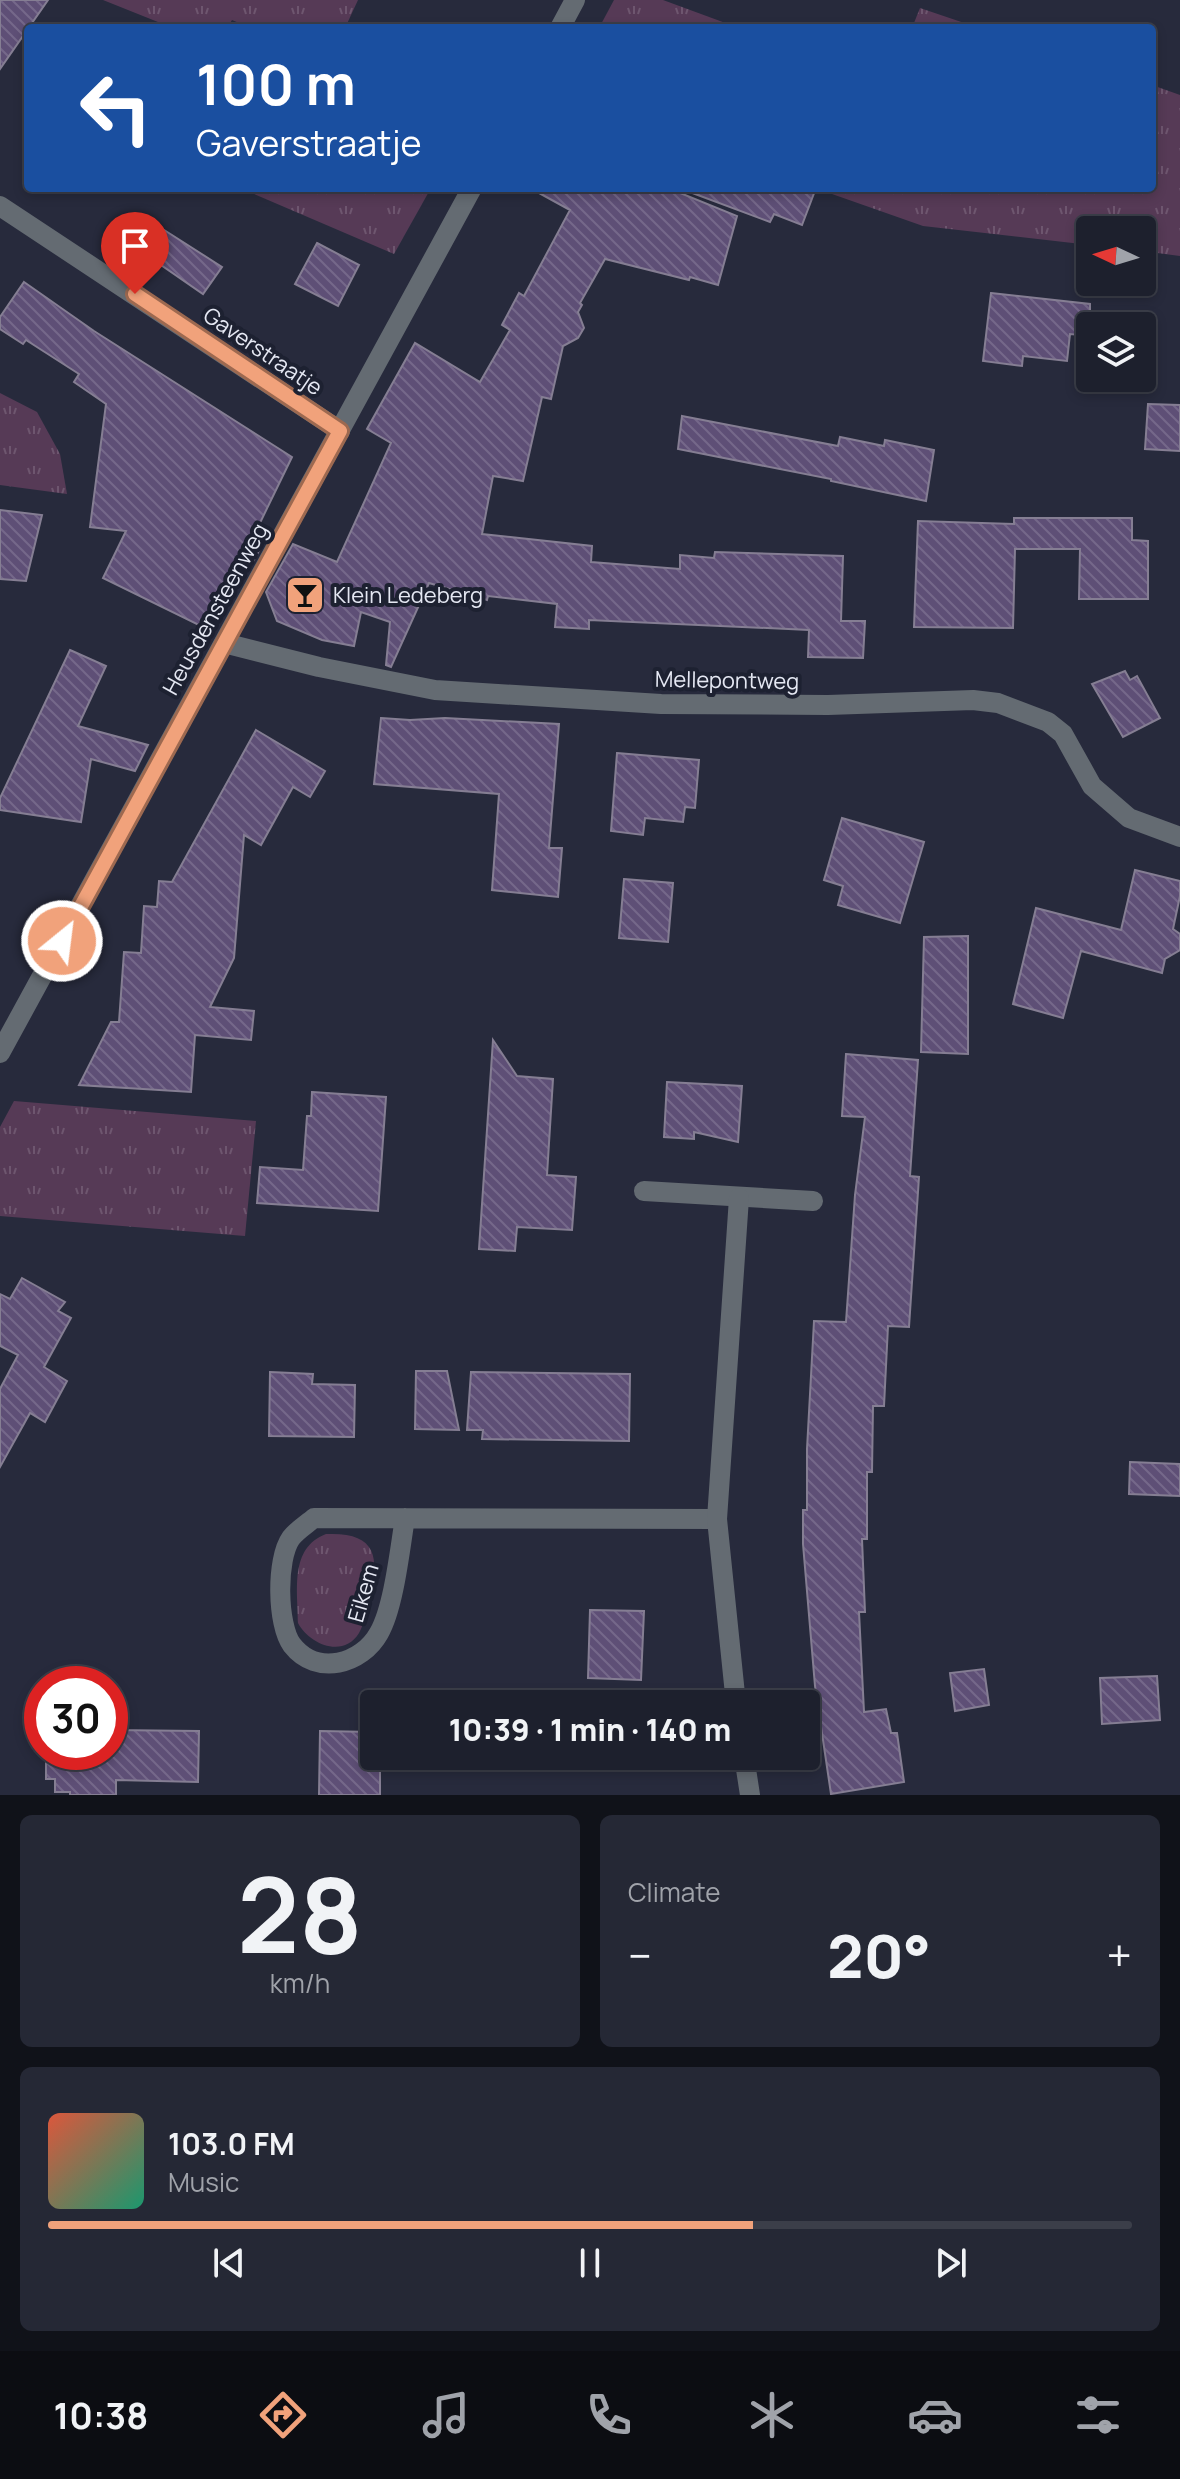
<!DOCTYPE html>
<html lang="en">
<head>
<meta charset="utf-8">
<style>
	:root { --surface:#1d202d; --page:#252835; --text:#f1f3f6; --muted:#a0a3aa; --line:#3b3e49; --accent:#f1a27b }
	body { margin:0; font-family:Manrope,sans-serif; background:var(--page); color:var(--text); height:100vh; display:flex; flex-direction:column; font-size:30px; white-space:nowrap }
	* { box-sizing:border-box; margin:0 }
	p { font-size:26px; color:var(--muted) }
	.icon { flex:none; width:44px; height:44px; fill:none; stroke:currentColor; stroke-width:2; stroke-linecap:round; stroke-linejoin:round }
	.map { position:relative; height:1795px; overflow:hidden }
	.drawer { display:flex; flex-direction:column; gap:20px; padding:20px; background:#101219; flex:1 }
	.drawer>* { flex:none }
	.top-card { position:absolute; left:24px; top:24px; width:1132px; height:168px; border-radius:8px; box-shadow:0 4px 12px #0003,0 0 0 2px var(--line); background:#1a4fa0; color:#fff; overflow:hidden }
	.needle { width:52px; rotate:274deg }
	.buttons { position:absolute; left:1076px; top:216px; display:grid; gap:16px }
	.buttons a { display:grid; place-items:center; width:80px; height:80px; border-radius:8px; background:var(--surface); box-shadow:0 4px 12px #0003,0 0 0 2px var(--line); font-size:40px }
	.speed { position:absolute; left:24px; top:1666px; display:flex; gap:16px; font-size:40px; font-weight:700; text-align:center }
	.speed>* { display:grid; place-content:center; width:104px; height:104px; border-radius:50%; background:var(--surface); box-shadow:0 4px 12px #0003,0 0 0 2px var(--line); line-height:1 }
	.speed .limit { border:12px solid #d22; background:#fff; color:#111 }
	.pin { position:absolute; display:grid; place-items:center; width:68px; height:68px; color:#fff; margin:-82px -34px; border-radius:50% 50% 50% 0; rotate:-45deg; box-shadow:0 0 8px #0007 }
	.pin .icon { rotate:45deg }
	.me { position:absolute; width:88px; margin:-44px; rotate:29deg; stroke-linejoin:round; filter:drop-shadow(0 0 6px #0008) }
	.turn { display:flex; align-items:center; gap:28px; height:168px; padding:0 40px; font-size:36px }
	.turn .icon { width:104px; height:104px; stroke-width:2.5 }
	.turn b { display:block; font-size:56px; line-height:68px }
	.big { font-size:60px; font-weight:800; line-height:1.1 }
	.drawer .widget { flex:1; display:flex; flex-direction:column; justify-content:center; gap:12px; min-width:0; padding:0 28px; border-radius:12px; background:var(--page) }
	.drawer .dial { align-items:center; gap:0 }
	.dial b { font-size:104px; line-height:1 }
	.song { display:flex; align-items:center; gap:24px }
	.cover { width:96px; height:96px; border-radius:12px; background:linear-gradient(135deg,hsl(10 70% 55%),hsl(160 70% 35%)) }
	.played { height:8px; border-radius:4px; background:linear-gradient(90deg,var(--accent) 65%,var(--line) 65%) }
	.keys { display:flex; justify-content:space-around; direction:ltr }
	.heat { display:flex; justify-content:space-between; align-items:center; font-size:44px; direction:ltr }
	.drawer .tiles { flex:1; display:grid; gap:20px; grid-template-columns:1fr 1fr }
	.widget:last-child { grid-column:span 2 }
	.trip { position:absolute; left:360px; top:1690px; width:460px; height:80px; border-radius:8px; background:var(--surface); box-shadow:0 4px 12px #0003,0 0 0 2px var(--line); font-weight:800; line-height:80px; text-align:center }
	.tab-bar { display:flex; height:128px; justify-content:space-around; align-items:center; background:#0c0d12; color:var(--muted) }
	.tab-bar .icon { width:56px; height:56px }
	.tab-bar .current { color:var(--accent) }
	.tab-bar b { font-size:36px; color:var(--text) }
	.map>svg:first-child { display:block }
	.grass { fill:url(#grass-tufts) }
	.building { fill:url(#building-back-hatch); stroke:#857e93; stroke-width:2 }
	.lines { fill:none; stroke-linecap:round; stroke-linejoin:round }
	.minor { stroke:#646b72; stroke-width:20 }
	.route-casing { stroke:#9d6950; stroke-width:20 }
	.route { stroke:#f1a27b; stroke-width:14 }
	.labels { text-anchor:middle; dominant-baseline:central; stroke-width:8; stroke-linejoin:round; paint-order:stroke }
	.street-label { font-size:22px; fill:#e5e8f3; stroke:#1d2131 }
	.poi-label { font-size:22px; fill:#e5e8f3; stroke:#1d2131; text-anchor:start }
</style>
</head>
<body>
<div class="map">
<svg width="1180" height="1795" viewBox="0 0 1180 1795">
	<defs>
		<pattern id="grass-tufts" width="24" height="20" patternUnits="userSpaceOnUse" patternTransform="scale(2)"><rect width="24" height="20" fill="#563a56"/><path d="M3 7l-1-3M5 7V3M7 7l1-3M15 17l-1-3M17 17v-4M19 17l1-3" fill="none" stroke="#6e566f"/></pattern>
		<pattern id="building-back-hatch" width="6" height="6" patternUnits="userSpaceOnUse" patternTransform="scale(2)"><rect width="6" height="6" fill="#5e4f76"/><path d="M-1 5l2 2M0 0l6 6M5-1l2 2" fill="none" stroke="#75688a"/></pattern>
	</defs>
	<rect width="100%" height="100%" fill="#272a3c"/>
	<g class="grass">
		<polygon points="103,0 358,0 345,28 251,28 232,20 227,28 173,28"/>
		<polygon points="614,0 663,0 739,28 599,28"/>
		<polygon points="920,8 979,28 912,28"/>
		<polygon points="1152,85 1180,95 1180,256 1142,251 1142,230 1090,230 1090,245 923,226 815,188 1152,188"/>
		<polygon points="240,188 431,188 394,254"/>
		<polygon points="0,393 37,412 60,454 67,494 0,485"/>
		<polygon points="14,1101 256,1121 245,1236 0,1216 0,1127"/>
		<path d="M326 1534C375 1532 381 1555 369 1597 366 1608 365 1623 359 1633 343 1659 309 1644 298 1623 298 1591 289 1548 326 1534Z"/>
	</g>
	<g class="building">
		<polygon points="0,0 48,0 0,69"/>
		<polygon points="530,188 668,188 737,216 718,285 690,277 689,280 605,259 580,303 582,305 578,312 584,328 578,338 563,346 551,399 542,397 523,481 493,476 482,534 592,546 591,562 680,569 680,555 714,558 715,552 843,556 841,621 865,621 863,658 808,657 809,630 589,620 589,629 555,627 557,604 488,596 487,600 429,583 391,667 386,665 390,622 361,612 354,646 322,640 277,621 266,592 293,544 337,562 391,443 367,429 415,343 480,382 510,330 502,325 519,293 524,296 570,210"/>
		<polygon points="687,188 816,188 802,225 774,214 770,222 687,191"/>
		<polygon points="161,228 222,267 203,294 145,254"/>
		<polygon points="317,243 359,265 338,306 295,284"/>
		<polygon points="24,282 94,331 292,457 257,529 268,534 254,560 250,548 209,630 103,578 126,531 90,527 106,404 74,382 79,374 26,340 23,344 0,329 0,317"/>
		<polygon points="991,293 1090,304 1090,336 1070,334 1067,361 1023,356 1022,366 983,361"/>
		<polygon points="1148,404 1180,405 1180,451 1145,449"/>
		<polygon points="682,416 838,446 840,437 884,446 885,440 934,450 926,501 831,481 831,479 678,449"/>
		<polygon points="0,510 42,515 26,581 0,579"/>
		<polygon points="1014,518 1132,518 1132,540 1148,541 1148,599 1079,599 1080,549 1015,549 1013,628 914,627 918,521 1014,524"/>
		<polygon points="70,650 106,666 78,726 148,745 135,771 91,759 81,822 0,810 0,798"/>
		<polygon points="1125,671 1130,680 1137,676 1160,718 1123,737 1092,684"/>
		<polygon points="381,718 410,720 445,718 559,724 549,848 562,848 558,897 492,890 499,794 374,784"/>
		<polygon points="256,730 325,771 310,797 293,787 261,845 244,835 234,958 210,1007 254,1011 251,1040 195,1035 191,1092 79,1085 111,1022 119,1022 124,952 141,953 144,906 157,907 159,881 172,882"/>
		<polygon points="617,753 699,760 695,808 685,807 683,822 645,818 643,835 611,831"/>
		<polygon points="842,818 924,842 900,923 838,905 843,886 824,880"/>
		<polygon points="1135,870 1180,881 1180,896 1173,929 1180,934 1180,950 1165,959 1162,973 1081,951 1063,1018 1013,1004 1036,908 1121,930"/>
		<polygon points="624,879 673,883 668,942 619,938"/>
		<polygon points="968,936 968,1054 921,1052 924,937"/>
		<polygon points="493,1040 517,1076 553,1079 547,1175 576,1177 572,1230 517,1227 515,1251 479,1249"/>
		<polygon points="846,1054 918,1060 910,1176 919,1177 909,1327 888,1326 884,1406 873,1406 872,1472 867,1472 867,1539 862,1539 865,1612 859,1612 864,1712 886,1709 891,1733 897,1733 904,1782 831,1794 815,1686 803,1544 803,1510 807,1510 807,1449 814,1321 846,1322 855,1195 865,1117 842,1116"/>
		<polygon points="667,1082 742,1086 738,1142 694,1132 694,1139 664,1137"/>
		<polygon points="312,1092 386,1097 378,1211 257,1203 260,1167 303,1170 307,1116 311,1116"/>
		<polygon points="22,1278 65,1302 58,1311 71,1318 44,1367 67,1381 45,1422 30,1413 0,1467 0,1389 18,1355 0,1346 0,1294 10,1299"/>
		<polygon points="416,1371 447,1371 459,1430 415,1429"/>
		<polygon points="270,1372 313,1374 312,1384 355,1385 354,1437 269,1436"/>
		<polygon points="471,1372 630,1374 629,1441 482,1439 483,1430 467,1430"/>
		<polygon points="1130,1462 1180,1464 1180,1496 1129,1494"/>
		<polygon points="590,1610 644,1611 641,1680 588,1678"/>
		<polygon points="984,1669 989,1705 955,1711 950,1673"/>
		<polygon points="1157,1676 1160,1720 1102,1724 1100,1678"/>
		<polygon points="110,1730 199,1731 198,1782 116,1780 116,1795 70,1795 70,1792 55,1792 55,1779 46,1779 46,1752 110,1752"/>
		<polygon points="320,1731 374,1732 374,1756 380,1756 380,1795 319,1795"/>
	</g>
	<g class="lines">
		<g class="minor">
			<polyline points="560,28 575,0"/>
			<polyline points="0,206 340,431"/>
			<polyline points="224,643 319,667 435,690 661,704 828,705 973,700 998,703 1048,722 1063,734 1092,786 1129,818 1180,837"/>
			<polyline points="0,1053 472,188"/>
			<polyline points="644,1191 813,1201"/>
			<path d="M405 1518C400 1548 394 1607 379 1633 362 1664 317 1677 292 1645 277 1625 276 1559 291 1538 297 1530 307 1524 314 1518L717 1519"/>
			<polyline points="736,1704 717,1519 739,1198"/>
			<polyline points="744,1756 750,1795"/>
		</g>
	</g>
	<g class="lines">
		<defs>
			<polyline id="route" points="62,941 340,431 135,294"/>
		</defs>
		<use href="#route" class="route-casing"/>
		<use href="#route" class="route"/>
	</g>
	<defs>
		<symbol id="bar-square" viewBox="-11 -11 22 22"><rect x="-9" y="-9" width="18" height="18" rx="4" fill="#f1a27b" stroke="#1d2131"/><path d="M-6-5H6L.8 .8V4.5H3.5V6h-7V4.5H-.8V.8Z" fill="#111"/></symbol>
	</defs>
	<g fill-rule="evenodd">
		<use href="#bar-square" x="283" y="573" width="44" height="44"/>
	</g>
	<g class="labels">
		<g class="street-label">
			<text transform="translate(263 351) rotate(34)">Gaverstraatje</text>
			<text transform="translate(215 609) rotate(-61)">Heusdensteenweg</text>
			<text transform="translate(727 680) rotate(1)">Mellepontweg</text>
			<text transform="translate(363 1593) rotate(-74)">Eikem</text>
		</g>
		<g class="poi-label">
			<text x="333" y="595">Klein Ledeberg</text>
		</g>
	</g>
</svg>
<div class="buttons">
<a><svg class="needle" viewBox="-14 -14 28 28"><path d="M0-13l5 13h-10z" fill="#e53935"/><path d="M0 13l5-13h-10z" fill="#a0a3aa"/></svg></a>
<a><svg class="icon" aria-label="layers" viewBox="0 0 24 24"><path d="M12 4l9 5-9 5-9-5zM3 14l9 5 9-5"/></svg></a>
</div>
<div class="speed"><div class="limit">30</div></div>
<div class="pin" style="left:135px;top:294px;background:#d93025"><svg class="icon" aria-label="arrive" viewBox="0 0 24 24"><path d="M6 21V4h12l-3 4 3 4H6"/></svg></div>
<svg class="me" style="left:62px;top:941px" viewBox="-20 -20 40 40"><circle r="17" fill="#f1a27b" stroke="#fff" stroke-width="3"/><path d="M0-11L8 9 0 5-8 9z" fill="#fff"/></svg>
<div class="trip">10:39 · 1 min · 140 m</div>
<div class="top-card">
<div class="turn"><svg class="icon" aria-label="left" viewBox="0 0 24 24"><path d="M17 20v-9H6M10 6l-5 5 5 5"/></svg><div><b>100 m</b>Gaverstraatje</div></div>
</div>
</div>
<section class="drawer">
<div class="tiles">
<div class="widget dial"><b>28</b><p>km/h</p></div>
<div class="widget"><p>Climate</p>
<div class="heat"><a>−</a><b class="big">20°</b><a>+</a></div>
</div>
<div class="widget">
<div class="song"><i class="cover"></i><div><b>103.0 FM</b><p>Music</p></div></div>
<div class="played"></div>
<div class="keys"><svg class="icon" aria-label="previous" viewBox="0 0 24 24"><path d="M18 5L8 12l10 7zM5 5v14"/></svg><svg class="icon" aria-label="pause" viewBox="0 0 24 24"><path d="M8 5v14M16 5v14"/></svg><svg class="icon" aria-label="next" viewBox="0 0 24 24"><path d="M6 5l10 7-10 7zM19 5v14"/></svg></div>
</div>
</div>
</section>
<nav class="tab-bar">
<b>10:38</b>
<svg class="icon current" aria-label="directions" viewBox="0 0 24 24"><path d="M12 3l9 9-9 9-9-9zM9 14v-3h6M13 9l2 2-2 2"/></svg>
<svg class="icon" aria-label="music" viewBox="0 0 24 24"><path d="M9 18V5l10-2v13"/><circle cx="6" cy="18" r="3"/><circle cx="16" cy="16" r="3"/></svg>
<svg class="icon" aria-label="phone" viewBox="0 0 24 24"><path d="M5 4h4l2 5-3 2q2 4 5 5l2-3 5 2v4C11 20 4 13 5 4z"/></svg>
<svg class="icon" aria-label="climate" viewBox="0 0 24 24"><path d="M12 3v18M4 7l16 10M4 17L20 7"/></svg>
<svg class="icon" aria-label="car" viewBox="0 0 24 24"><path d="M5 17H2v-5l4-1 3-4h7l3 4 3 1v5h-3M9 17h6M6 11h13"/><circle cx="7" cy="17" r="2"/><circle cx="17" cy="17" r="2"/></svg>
<svg class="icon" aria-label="filters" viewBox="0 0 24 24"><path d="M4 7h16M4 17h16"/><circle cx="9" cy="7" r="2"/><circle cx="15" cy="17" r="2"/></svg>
</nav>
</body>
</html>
